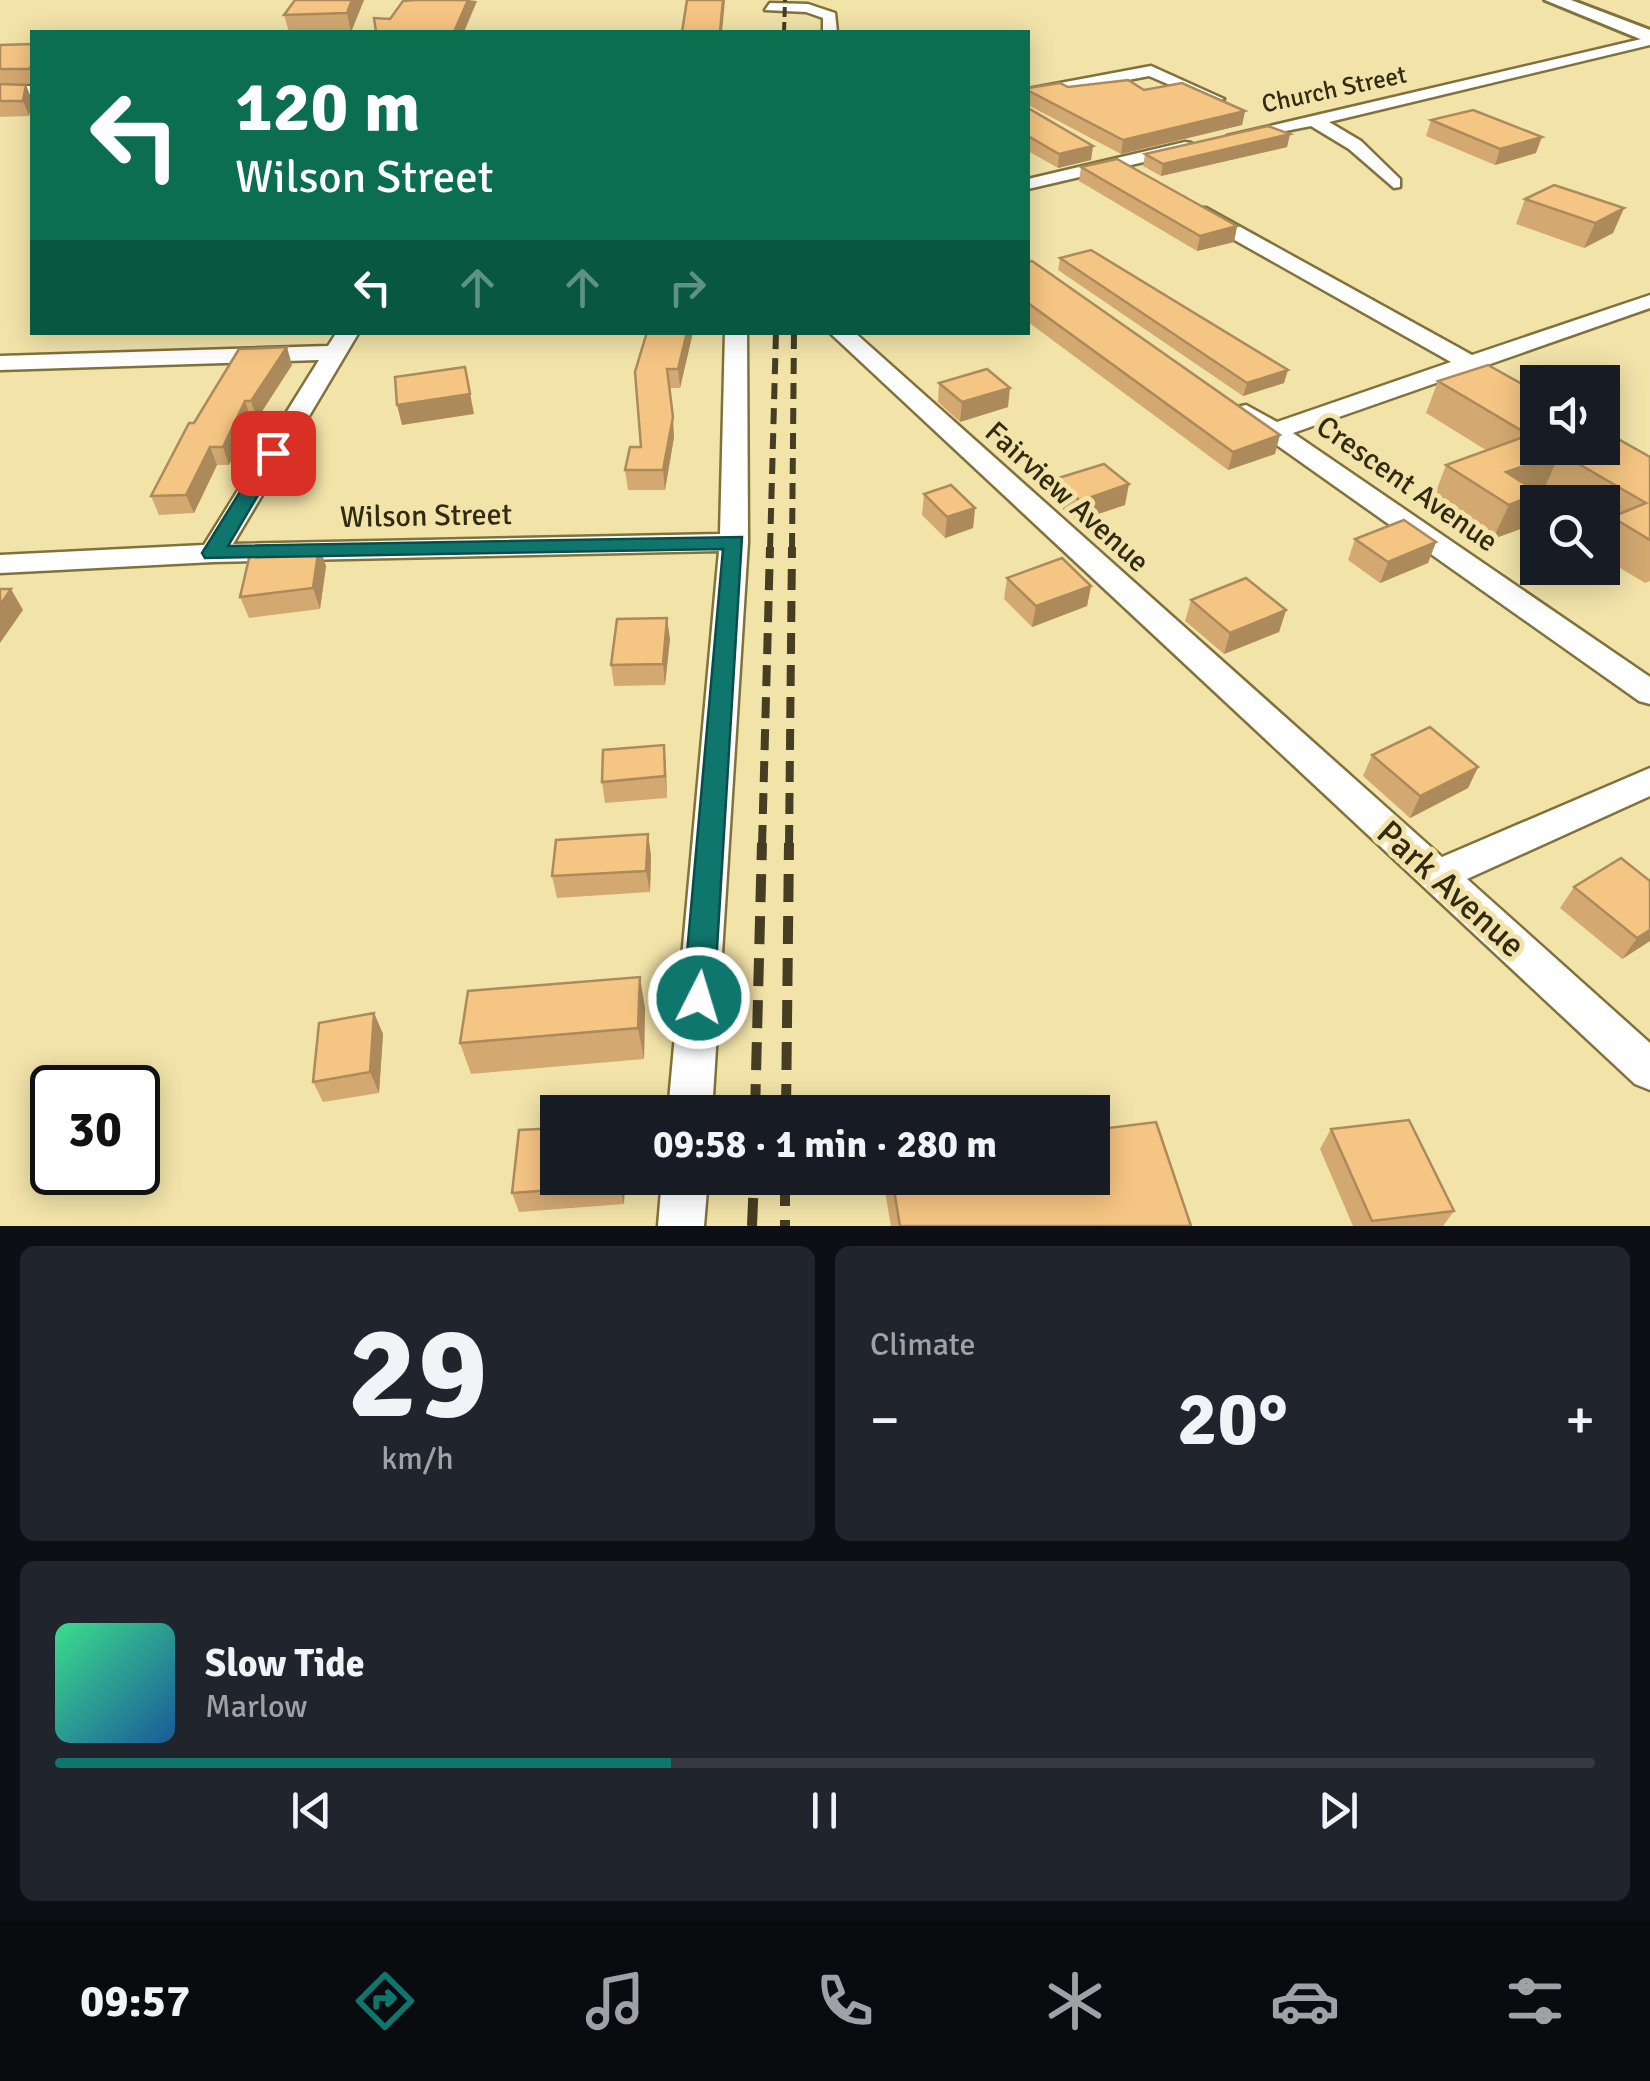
<!DOCTYPE html>
<html lang="en">
<head>
<meta charset="utf-8">
<style>
	:root { --surface:#171b24; --page:#20242c; --text:#f1f3f6; --muted:#9ea1a6; --line:#363941; --accent:#0f766e }
	body { margin:0; font-family:Signika,sans-serif; background:var(--page); color:var(--text); height:100vh; display:flex; flex-direction:column; font-size:38px; white-space:nowrap }
	* { box-sizing:border-box; margin:0 }
	p { font-size:32px; color:var(--muted) }
	.icon { flex:none; width:55px; height:55px; fill:none; stroke:currentColor; stroke-width:2; stroke-linecap:round; stroke-linejoin:round }
	.map { position:relative; height:1226px; overflow:hidden }
	.panel { display:flex; flex-direction:column; gap:20px; padding:20px; background:#0d0f14; flex:1 }
	.panel>* { flex:none }
	.banner { position:absolute; left:30px; top:30px; width:1000px; height:305px; border-radius:0px; box-shadow:0 5px 25px #0003; background:#0b6e4f; color:#fff; overflow:hidden }
	.buttons { position:absolute; left:1520px; top:365px; display:grid; gap:20px }
	.buttons a { display:grid; place-items:center; width:100px; height:100px; border-radius:0px; background:var(--surface); box-shadow:0 5px 25px #0003; font-size:50px }
	.speed { position:absolute; left:30px; top:1065px; display:flex; gap:20px; font-size:50px; font-weight:700; text-align:center }
	.speed>* { display:grid; place-content:center; width:130px; height:130px; border-radius:50%; background:var(--surface); box-shadow:0 5px 25px #0003; line-height:1 }
	.speed .limit { border:5px solid #111; border-radius:15px; background:#fff; color:#111 }
	.pin { position:absolute; display:grid; place-items:center; width:85px; height:85px; color:#fff; margin:-42px; border-radius:20px; box-shadow:0 5px 15px #0006 }
	.me { position:absolute; width:110px; margin:-55px; rotate:5deg; stroke-linejoin:round; filter:drop-shadow(0 0 8px #0008) }
	.turn { display:flex; align-items:center; gap:35px; height:210px; padding:0 40px; font-size:45px }
	.turn .icon { width:130px; height:130px; stroke-width:2.5 }
	.turn b { display:block; font-size:70px; line-height:85px }
	.lanes { display:flex; align-items:center; height:95px; padding:0 40px; background:#0003; justify-content:center; gap:50px; direction:ltr }
	.lanes .off { opacity:.35 }
	.big { font-size:75px; font-weight:800; line-height:1.1 }
	.panel .card { flex:1; display:flex; flex-direction:column; justify-content:center; gap:15px; min-width:0; padding:0 35px; border-radius:15px; background:var(--page) }
	.panel .dial { align-items:center; gap:0 }
	.dial b { font-size:130px; line-height:1 }
	.song { display:flex; align-items:center; gap:30px }
	.cover { width:120px; height:120px; border-radius:15px; background:linear-gradient(135deg,hsl(150 70% 55%),hsl(210 70% 35%)) }
	.played { height:10px; border-radius:5px; background:linear-gradient(90deg,var(--accent) 40%,var(--line) 40%) }
	.keys { display:flex; justify-content:space-around; direction:ltr }
	.heat { display:flex; justify-content:space-between; align-items:center; font-size:55px; direction:ltr }
	.panel .tiles { flex:1; display:grid; gap:20px; grid-template-columns:1fr 1fr }
	.card:last-child { grid-column:span 2 }
	.trip { position:absolute; left:540px; top:1095px; width:570px; height:100px; border-radius:0px; background:var(--surface); box-shadow:0 5px 25px #0003; font-weight:800; line-height:100px; text-align:center }
	.dock { display:flex; height:160px; justify-content:space-around; align-items:center; background:#090b0e; color:var(--muted) }
	.dock .icon { width:70px; height:70px }
	.dock .current { color:var(--accent) }
	.dock b { font-size:45px; color:var(--text) }
	.map>svg:first-child { display:block }
	.lines { fill:none; stroke-linecap:round; stroke-linejoin:round }
	.street-casing { stroke:#81723c; stroke-width:5 }
	.secondary-casing { stroke:#81723c; stroke-width:6 }
	.street { fill:#fff; fill-rule:evenodd }
	.secondary { fill:#fff; fill-rule:evenodd }
	.rail-far3 { stroke:#453e23; stroke-width:4; stroke-dasharray:10 5; stroke-linecap:butt }
	.rail-far2 { stroke:#453e23; stroke-width:6; stroke-dasharray:16 9; stroke-linecap:butt }
	.rail-far1 { stroke:#453e23; stroke-width:8; stroke-dasharray:21 11; stroke-linecap:butt }
	.rail { stroke:#453e23; stroke-width:10; stroke-dasharray:28 14; stroke-linecap:butt }
	.wall { fill:#d3a971 }
	.shaded-wall { fill:#ac8a5c }
	.building { fill:#f5c583; stroke:#ac8a5c; stroke-width:2.5 }
	.route { fill:#0f766e; stroke:#0a4d48; stroke-width:2.5 }
	.labels { text-anchor:middle; dominant-baseline:central; stroke-width:10; stroke-linejoin:round; paint-order:stroke }
	.far-street-label { font-size:25px; fill:#312b14; stroke:#f2e3a9 }
	.street-label { font-size:30px; fill:#312b14; stroke:#f2e3a9 }
	.near-street-label { font-size:35px; fill:#312b14; stroke:#f2e3a9 }
</style>
</head>
<body>
<div class="map">
<svg width="1650" height="1226" viewBox="0 0 1650 1226">
	<rect width="100%" height="100%" fill="#f2e3a9"/>
	<g class="lines">
		<defs>
			<g id="street">
				<polygon points="770,3 808,4 835,13 837,32 823,32 823,18 806,12 765,10"/>
				<polygon points="1650,37 1650,45 1329,122 1361,141 1400,179 1400,187 1394,188 1349,149 1311,126 1235,141 1227,136"/>
				<polygon points="1151,66 1224,99 1210,102 1149,76 1028,99 1028,89"/>
				<rect x="0" y="86" width="32" height="10"/>
				<polygon points="1185,142 1191,143 1191,151 1028,189 1028,179"/>
				<polygon points="1192,208 1206,208 1472,355 1650,295 1650,308 1293,433 1650,677 1650,704 1639,701 1237,417 1234,412 1237,407 1246,405 1277,422 1451,362 1192,216"/>
				<polygon points="337,332 359,332 233,544 720,534 725,332 747,332 748,542 712,1112 668,1112 719,551 213,562 0,573 0,555 204,545 319,360 0,370 0,356 328,346"/>
				<polygon points="829,332 854,332 1442,857 1650,768 1650,796 1467,879 1650,1043 1650,1090 1635,1084"/>
				<polygon points="662,1178 708,1178 704,1226 658,1226"/>
			</g>
			<polygon id="secondary" points="1545,0 1571,0 1650,30 1650,43"/>
		</defs>
		<use href="#street" class="street-casing"/>
		<use href="#secondary" class="secondary-casing"/>
		<use href="#street" class="street"/>
		<use href="#secondary" class="secondary"/>
		<polyline class="rail-far3" points="784,32 785,0"/>
		<g class="rail-far2">
			<polyline points="770,549 776,332"/>
			<polyline points="792,549 794,332"/>
		</g>
		<g class="rail-far1">
			<polyline points="762,846 770,547"/>
			<polyline points="789,846 792,547"/>
		</g>
		<g class="rail">
			<polyline points="755,1112 762,843"/>
			<polyline points="786,1112 789,843"/>
			<polyline points="785,1178 785,1226"/>
			<polyline points="752,1226 754,1178"/>
		</g>
	</g>
	<g class="wall">
		<polygon points="295,0 364,0 351,32 289,32 284,15"/>
		<polygon points="32,44 32,83 0,83 0,45"/>
		<polygon points="0,84 32,100 29,116 0,117"/>
		<polygon points="1068,87 1144,90 1245,111 1242,125 1121,154 1028,105 1028,108 1093,146 1091,160 1058,168 1028,151 1028,88"/>
		<polygon points="1431,120 1536,153 1495,165 1426,136"/>
		<polygon points="1290,134 1287,147 1161,176 1143,166 1145,154"/>
		<polygon points="1081,167 1237,226 1234,242 1197,251 1079,181"/>
		<polygon points="1525,199 1624,208 1613,233 1584,248 1516,224"/>
		<polygon points="1060,258 1284,383 1243,396 1058,270"/>
		<polygon points="1028,262 1275,454 1228,470 1028,322"/>
		<polygon points="647,332 693,332 680,388 670,388 674,437 665,490 628,490 625,470 641,447"/>
		<polygon points="292,365 257,419 251,419 229,465 217,465 194,513 159,515 151,496 194,423"/>
		<polygon points="1438,381 1650,457 1650,581 1645,583 1602,557 1602,535 1608,525 1602,522 1602,502 1571,502 1545,487 1535,490 1539,493 1523,528 1493,539 1433,499 1446,465 1486,450 1426,413"/>
		<polygon points="939,383 1008,407 960,422 938,402"/>
		<polygon points="1055,479 1125,505 1077,521 1052,500"/>
		<polygon points="924,494 975,508 973,528 945,538 922,515"/>
		<polygon points="1355,539 1436,542 1428,563 1380,583 1348,560"/>
		<polygon points="319,546 326,566 320,609 249,618 240,597"/>
		<polygon points="1007,578 1091,586 1087,606 1032,627 1004,599"/>
		<polygon points="1191,600 1286,610 1279,632 1224,654 1185,621"/>
		<polygon points="670,639 665,685 614,686 611,665"/>
		<polygon points="664,745 667,798 605,803 602,782"/>
		<polygon points="1372,755 1478,767 1468,788 1410,818 1363,776"/>
		<polygon points="648,834 651,856 650,892 557,898 552,876"/>
		<polygon points="1650,881 1650,941 1622,959 1560,908 1574,887"/>
		<polygon points="645,1008 644,1059 471,1074 460,1043"/>
		<polygon points="374,1013 383,1034 379,1093 323,1102 313,1082"/>
		<polygon points="1331,1129 1454,1211 1443,1226 1353,1226 1320,1149"/>
		<polygon points="625,1178 624,1204 519,1212 512,1193"/>
		<polygon points="886,1178 1092,1178 1191,1226 891,1226 885,1192"/>
	</g>
	<g class="shaded-wall">
		<polygon points="352,0 364,0 351,32 347,13"/>
		<polygon points="468,0 477,1 464,32 454,32"/>
		<polygon points="723,0 725,0 722,32 720,32"/>
		<polygon points="26,85 32,100 29,116 23,101"/>
		<polygon points="1245,111 1242,125 1121,154 1123,140"/>
		<polygon points="1290,134 1287,147 1161,176 1163,164"/>
		<polygon points="1542,137 1536,153 1495,165 1500,149"/>
		<polygon points="1093,146 1091,160 1058,168 1059,154"/>
		<polygon points="1624,208 1613,233 1584,248 1595,223"/>
		<polygon points="1237,226 1234,242 1197,251 1200,236"/>
		<polygon points="687,332 693,332 680,388 678,369"/>
		<polygon points="287,347 292,365 257,419 251,401"/>
		<polygon points="465,367 474,414 402,425 397,405"/>
		<polygon points="1288,370 1284,383 1243,396 1247,383"/>
		<polygon points="1010,388 1008,407 960,422 962,402"/>
		<polygon points="245,401 251,419 229,465 223,447"/>
		<polygon points="673,417 674,437 665,490 663,470"/>
		<polygon points="1280,435 1275,454 1228,470 1233,452"/>
		<polygon points="210,447 217,465 194,513 186,495"/>
		<polygon points="1560,453 1545,487 1504,502 1506,472"/>
		<polygon points="1129,484 1125,505 1077,521 1080,501"/>
		<polygon points="1539,493 1523,528 1493,539 1509,505"/>
		<polygon points="975,508 973,528 945,538 947,517"/>
		<polygon points="1436,542 1428,563 1380,583 1388,562"/>
		<polygon points="319,546 326,566 320,609 313,588"/>
		<polygon points="1091,586 1087,606 1032,627 1036,606"/>
		<polygon points="11,589 23,610 0,643 0,605"/>
		<polygon points="1286,610 1279,632 1224,654 1230,633"/>
		<polygon points="667,618 670,639 665,685 663,664"/>
		<polygon points="664,745 666,767 667,798 665,776"/>
		<polygon points="1478,767 1468,788 1410,818 1420,796"/>
		<polygon points="648,834 651,856 650,892 646,871"/>
		<polygon points="1650,930 1650,941 1622,959 1637,938"/>
		<polygon points="640,977 645,1008 644,1059 638,1028"/>
		<polygon points="374,1013 383,1034 379,1093 370,1072"/>
		<polygon points="620,1178 625,1178 624,1204 619,1185"/>
	</g>
	<g class="building">
		<polygon points="295,0 352,0 347,13 284,15"/>
		<polygon points="415,0 468,0 454,32 376,32 374,18 390,19 403,1"/>
		<polygon points="687,0 723,0 720,32 682,32"/>
		<polygon points="32,44 32,65 29,69 0,69 0,45"/>
		<polygon points="1128,80 1144,90 1182,83 1245,111 1123,140 1029,91 1028,108 1093,146 1059,154 1028,136 1028,88 1060,83 1068,87"/>
		<polygon points="0,84 26,85 23,101 0,101"/>
		<polygon points="1473,110 1542,137 1500,149 1431,120"/>
		<polygon points="1268,126 1290,134 1163,164 1145,154"/>
		<polygon points="1117,159 1237,226 1200,236 1081,167"/>
		<polygon points="1554,185 1624,208 1595,223 1525,199"/>
		<polygon points="1091,250 1288,370 1247,383 1060,258"/>
		<polygon points="1032,261 1280,435 1233,452 1028,303 1028,262"/>
		<polygon points="647,332 687,332 678,369 667,369 673,417 663,470 625,470 630,447 641,447 635,372"/>
		<polygon points="287,347 251,401 245,401 223,447 210,447 186,495 151,496 189,423 194,423 239,349"/>
		<polygon points="1488,365 1538,393 1538,448 1602,448 1602,430 1650,457 1650,540 1612,517 1646,503 1560,453 1506,472 1539,493 1509,505 1446,465 1529,435 1438,381"/>
		<polygon points="465,367 470,394 397,405 395,377"/>
		<polygon points="987,369 1010,388 962,402 939,383"/>
		<polygon points="1104,464 1129,484 1080,501 1055,479"/>
		<polygon points="951,485 975,508 947,517 924,494"/>
		<polygon points="1404,520 1436,542 1388,562 1355,539"/>
		<polygon points="319,546 313,588 240,597 250,554"/>
		<polygon points="1062,558 1091,586 1036,606 1007,578"/>
		<polygon points="1246,578 1286,610 1230,633 1191,600"/>
		<polygon points="0,589 11,589 0,605"/>
		<polygon points="667,618 663,664 611,665 617,619"/>
		<polygon points="1430,727 1478,767 1420,796 1372,755"/>
		<polygon points="664,745 665,776 602,782 603,750"/>
		<polygon points="648,834 646,871 552,876 556,840"/>
		<polygon points="1621,858 1650,881 1650,930 1637,938 1574,887"/>
		<polygon points="640,977 638,1028 460,1043 468,991"/>
		<polygon points="374,1013 370,1072 313,1082 319,1023"/>
		<polygon points="1409,1120 1454,1211 1372,1221 1331,1129"/>
		<polygon points="1156,1122 1191,1226 900,1226 892,1178 1092,1178 1092,1130"/>
		<polygon points="558,1128 558,1178 620,1178 619,1185 512,1193 519,1130"/>
	</g>
	<polygon class="route" points="273,447 283,453 228,546 742,537 714,998 710,1008 699,1012 688,1008 683,998 723,549 205,558 202,553 264,453"/>
	<g class="labels">
		<g class="far-street-label">
			<text transform="translate(1334 89) rotate(-12)">Church Street</text>
		</g>
		<g class="street-label">
			<text transform="translate(1407 484) rotate(35)">Crescent Avenue</text>
			<text transform="translate(1067 497) rotate(42)">Fairview Avenue</text>
			<text transform="translate(426 516) rotate(-1)">Wilson Street</text>
		</g>
		<g class="near-street-label">
			<text transform="translate(1451 889) rotate(42)">Park Avenue</text>
		</g>
	</g>
</svg>
<div class="buttons">
<a><svg class="icon" aria-label="sound" viewBox="0 0 24 24"><path d="M4 9h4l5-4v14l-5-4H4zM17 9q2 3 0 6"/></svg></a>
<a><svg class="icon" aria-label="search" viewBox="0 0 24 24"><circle cx="10" cy="10" r="6"/><path d="M15 15l6 6"/></svg></a>
</div>
<div class="speed"><div class="limit">30</div></div>
<div class="pin" style="left:273px;top:453px;background:#d93025"><svg class="icon" aria-label="arrive" viewBox="0 0 24 24"><path d="M6 21V4h12l-3 4 3 4H6"/></svg></div>
<svg class="me" style="left:699px;top:998px" viewBox="-20 -20 40 40"><circle r="17" fill="#0f766e" stroke="#fff" stroke-width="3"/><path d="M0-11L8 9 0 5-8 9z" fill="#fff"/></svg>
<div class="trip">09:58 · 1 min · 280 m</div>
<div class="banner">
<div class="turn"><svg class="icon" aria-label="left" viewBox="0 0 24 24"><path d="M17 20v-9H6M10 6l-5 5 5 5"/></svg><div><b>120 m</b>Wilson Street</div></div>
<div class="lanes"><svg class="icon" aria-label="left" viewBox="0 0 24 24"><path d="M17 20v-9H6M10 6l-5 5 5 5"/></svg><svg class="icon off" aria-label="ahead" viewBox="0 0 24 24"><path d="M12 20V5M6 11l6-6 6 6"/></svg><svg class="icon off" aria-label="ahead" viewBox="0 0 24 24"><path d="M12 20V5M6 11l6-6 6 6"/></svg><svg class="icon off" aria-label="right" viewBox="0 0 24 24"><path d="M7 20v-9h11M14 6l5 5-5 5"/></svg></div>
</div>
</div>
<section class="panel">
<div class="tiles">
<div class="card dial"><b>29</b><p>km/h</p></div>
<div class="card"><p>Climate</p>
<div class="heat"><a>−</a><b class="big">20°</b><a>+</a></div>
</div>
<div class="card">
<div class="song"><i class="cover"></i><div><b>Slow Tide</b><p>Marlow</p></div></div>
<div class="played"></div>
<div class="keys"><svg class="icon" aria-label="previous" viewBox="0 0 24 24"><path d="M18 5L8 12l10 7zM5 5v14"/></svg><svg class="icon" aria-label="pause" viewBox="0 0 24 24"><path d="M8 5v14M16 5v14"/></svg><svg class="icon" aria-label="next" viewBox="0 0 24 24"><path d="M6 5l10 7-10 7zM19 5v14"/></svg></div>
</div>
</div>
</section>
<nav class="dock">
<b>09:57</b>
<svg class="icon current" aria-label="directions" viewBox="0 0 24 24"><path d="M12 3l9 9-9 9-9-9zM9 14v-3h6M13 9l2 2-2 2"/></svg>
<svg class="icon" aria-label="music" viewBox="0 0 24 24"><path d="M9 18V5l10-2v13"/><circle cx="6" cy="18" r="3"/><circle cx="16" cy="16" r="3"/></svg>
<svg class="icon" aria-label="phone" viewBox="0 0 24 24"><path d="M5 4h4l2 5-3 2q2 4 5 5l2-3 5 2v4C11 20 4 13 5 4z"/></svg>
<svg class="icon" aria-label="climate" viewBox="0 0 24 24"><path d="M12 3v18M4 7l16 10M4 17L20 7"/></svg>
<svg class="icon" aria-label="car" viewBox="0 0 24 24"><path d="M5 17H2v-5l4-1 3-4h7l3 4 3 1v5h-3M9 17h6M6 11h13"/><circle cx="7" cy="17" r="2"/><circle cx="17" cy="17" r="2"/></svg>
<svg class="icon" aria-label="filters" viewBox="0 0 24 24"><path d="M4 7h16M4 17h16"/><circle cx="9" cy="7" r="2"/><circle cx="15" cy="17" r="2"/></svg>
</nav>
</body>
</html>
